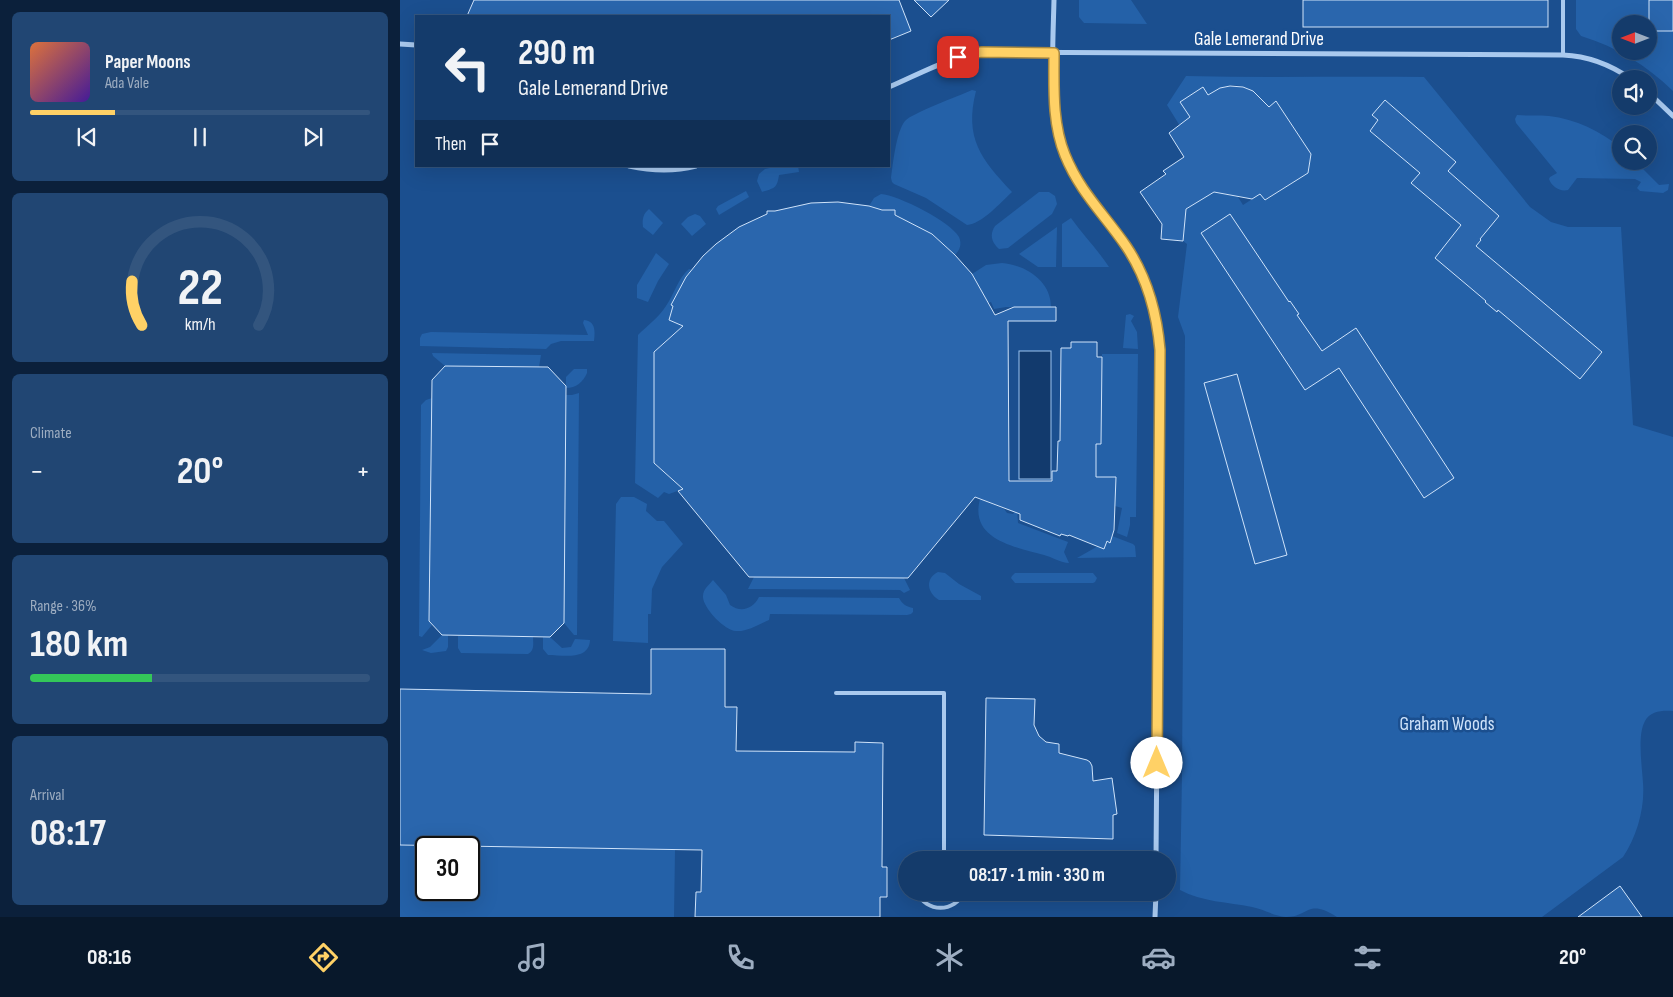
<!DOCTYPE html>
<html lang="en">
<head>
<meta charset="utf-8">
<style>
	:root { --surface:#143b6b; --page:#214673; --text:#f1f3f6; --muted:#9dadc1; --line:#33557e; --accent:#ffd166 }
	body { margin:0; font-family:"Sofia Sans Condensed",sans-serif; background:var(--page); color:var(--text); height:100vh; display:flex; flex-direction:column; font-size:19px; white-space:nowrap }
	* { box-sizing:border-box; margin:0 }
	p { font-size:16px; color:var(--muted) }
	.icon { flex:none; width:28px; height:28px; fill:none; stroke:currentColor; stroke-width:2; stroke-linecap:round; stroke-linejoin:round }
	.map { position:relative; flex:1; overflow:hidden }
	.details { display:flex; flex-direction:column; gap:12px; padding:12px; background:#0b203b; width:400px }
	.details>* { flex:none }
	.hud { position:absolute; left:15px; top:15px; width:475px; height:152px; border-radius:0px; box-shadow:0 5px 20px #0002,0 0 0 1px var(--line); background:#143b6b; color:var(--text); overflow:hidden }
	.needle { width:32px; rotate:270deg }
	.fabs { position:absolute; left:1212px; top:15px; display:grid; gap:10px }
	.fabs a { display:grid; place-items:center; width:45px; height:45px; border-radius:50%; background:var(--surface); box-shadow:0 5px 20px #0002,0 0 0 1px var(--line); font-size:25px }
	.speed { position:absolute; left:15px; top:836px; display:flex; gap:10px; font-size:25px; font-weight:700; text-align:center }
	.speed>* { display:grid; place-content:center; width:65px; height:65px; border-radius:50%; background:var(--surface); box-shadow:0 5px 20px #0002,0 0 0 1px var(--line); line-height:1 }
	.speed .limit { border:2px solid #111; border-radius:8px; background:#fff; color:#111 }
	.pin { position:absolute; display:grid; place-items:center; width:42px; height:42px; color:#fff; margin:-21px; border-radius:10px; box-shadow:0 2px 8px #0006 }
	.me { position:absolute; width:55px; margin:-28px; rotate:0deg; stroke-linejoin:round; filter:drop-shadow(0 0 4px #0008) }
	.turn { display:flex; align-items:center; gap:18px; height:105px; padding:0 20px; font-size:22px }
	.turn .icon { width:65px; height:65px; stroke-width:2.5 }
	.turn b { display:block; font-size:35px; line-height:42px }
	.then { display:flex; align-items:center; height:48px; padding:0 20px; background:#0003; gap:10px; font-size:19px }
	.big { font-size:38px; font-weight:700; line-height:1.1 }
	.details .widget { flex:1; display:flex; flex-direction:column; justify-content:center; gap:8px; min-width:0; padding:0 18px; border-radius:8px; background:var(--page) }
	.details .dial { align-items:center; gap:0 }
	.dial svg { height:130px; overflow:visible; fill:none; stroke:var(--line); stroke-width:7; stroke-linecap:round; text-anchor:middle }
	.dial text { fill:var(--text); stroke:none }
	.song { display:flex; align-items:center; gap:15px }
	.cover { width:60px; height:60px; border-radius:8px; background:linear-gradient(135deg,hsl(20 70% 55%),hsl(260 70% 35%)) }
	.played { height:5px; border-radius:2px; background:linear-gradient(90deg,var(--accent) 25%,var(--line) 25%) }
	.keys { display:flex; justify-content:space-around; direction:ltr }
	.heat { display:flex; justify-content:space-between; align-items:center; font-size:28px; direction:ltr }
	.charge { height:8px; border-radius:4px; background:linear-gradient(90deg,#34c759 36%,var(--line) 0) }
	.trip { position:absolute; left:498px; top:851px; width:278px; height:50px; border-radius:25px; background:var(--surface); box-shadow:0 5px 20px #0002,0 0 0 1px var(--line); font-weight:700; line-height:50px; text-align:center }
	.tab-bar { display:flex; height:80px; justify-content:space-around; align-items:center; background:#08182b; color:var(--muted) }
	.tab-bar .icon { width:35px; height:35px }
	.tab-bar .active { color:var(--accent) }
	.tab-bar b { font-size:22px; color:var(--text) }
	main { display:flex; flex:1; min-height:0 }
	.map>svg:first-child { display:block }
	.green { fill:#2461a8; fill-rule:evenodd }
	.water { fill:#123a6d; stroke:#9cc4f0 }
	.building { fill:#2a66ad; stroke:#cfe3fa }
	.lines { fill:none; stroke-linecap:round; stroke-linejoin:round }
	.service { stroke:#a9c9ee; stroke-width:4 }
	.minor { stroke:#a9c9ee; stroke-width:5 }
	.route-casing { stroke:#a68842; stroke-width:12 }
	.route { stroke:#ffd166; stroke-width:9 }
	.labels { text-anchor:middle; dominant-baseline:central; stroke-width:5; stroke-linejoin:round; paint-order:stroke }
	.street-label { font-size:19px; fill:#fff; stroke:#1b4f8f }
	.park-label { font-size:19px; fill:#cfe3fa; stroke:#1b4f8f }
</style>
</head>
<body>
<main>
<section class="details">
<div class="widget">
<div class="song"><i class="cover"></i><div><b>Paper Moons</b><p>Ada Vale</p></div></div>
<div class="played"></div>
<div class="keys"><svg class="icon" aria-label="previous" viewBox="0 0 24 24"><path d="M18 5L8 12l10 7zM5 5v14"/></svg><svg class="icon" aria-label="pause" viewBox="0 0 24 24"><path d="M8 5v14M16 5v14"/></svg><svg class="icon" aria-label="next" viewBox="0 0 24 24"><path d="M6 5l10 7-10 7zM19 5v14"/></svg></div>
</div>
<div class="widget dial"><svg viewBox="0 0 100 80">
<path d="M14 69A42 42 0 1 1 86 69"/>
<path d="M14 69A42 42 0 0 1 8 42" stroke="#ffd166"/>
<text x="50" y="56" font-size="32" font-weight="700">22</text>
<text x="50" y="72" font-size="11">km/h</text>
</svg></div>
<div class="widget"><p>Climate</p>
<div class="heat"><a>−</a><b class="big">20°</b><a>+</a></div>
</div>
<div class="widget"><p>Range · 36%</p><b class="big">180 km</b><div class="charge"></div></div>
<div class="widget"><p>Arrival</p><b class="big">08:17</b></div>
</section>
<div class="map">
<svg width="1273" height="917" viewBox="0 0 1273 917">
	<rect width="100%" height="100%" fill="#1b4f8f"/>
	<g class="green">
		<polygon points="679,0 731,0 747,24 684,23 679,17"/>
		<path d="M1176 0H1273V91C1246 65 1217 47 1181 36L1176 29ZM1221 24H1249V51H1221Z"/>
		<path d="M786 76C865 78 944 76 1024 77L1130 207 1151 222 1168 227H1221L1233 425 1273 437V837V711C1263 710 1250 711 1245 721 1237 735 1242 766 1243 783 1245 808 1237 836 1223 857L1142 917H937C907 898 909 917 886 917 874 916 863 909 852 907 828 902 802 902 780 890L782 775 785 336 778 317 787 244 783 241 786 209 814 192 838 197 843 205 860 194 866 200 908 173 911 154 877 102 867 108C857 93 843 79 821 88 818 89 815 93 811 94 802 98 790 100 780 102L799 130 780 126 767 105Z"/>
		<path d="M572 90 576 91C564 138 581 159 612 192 601 202 582 224 567 225L526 198 494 184 492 182 491 178C493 164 496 132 505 121 512 113 559 96 572 90Z"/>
		<path d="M1117 115C1128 116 1139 115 1149 116 1176 119 1200 131 1221 148V161H1235L1259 185 1269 184 1268 190 1263 193 1240 191 1237 188 1241 182 1235 179 1177 178 1168 190C1160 192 1152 187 1149 179L1150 177 1157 173 1116 123 1115 119Z"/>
		<path d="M380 166H398L399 172 379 175C377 189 374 188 362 192L357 181 359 174 365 169Z"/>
		<polygon points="346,191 349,197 319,215 316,209 318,206"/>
		<path d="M639 192H649L655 196 657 204 652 214 608 248 599 249C592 243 589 235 595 226Z"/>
		<path d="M481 194C498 195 551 222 559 237 562 244 560 250 555 255L532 234 495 215V210H482L469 206 474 198Z"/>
		<path d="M249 209 263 223 253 235 243 227C242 219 243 214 249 209Z"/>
		<polygon points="295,214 300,216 306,224 292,236 281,224 288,217"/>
		<path d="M671 218C683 235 698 250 709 267H662V224Z"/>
		<polygon points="657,227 656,267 638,267 619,254"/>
		<polygon points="256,253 269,264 258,281 248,302 237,298 237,285"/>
		<path d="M602 263C626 265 651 281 651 307H606L594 309 591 302 588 303 572 274 586 265Z"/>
		<path d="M289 269 292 270 271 305 273 306 269 320 283 326 254 352V463L283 489 269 494 264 492 258 498 235 483 238 335C247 326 259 317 266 306 274 295 278 278 289 269Z"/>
		<polygon points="730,314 734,316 731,321 737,332 738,349 723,348 726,315"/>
		<path d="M184 320C196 321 195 332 194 341H161L151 344 146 349 20 346V338L22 334 31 332 188 335 183 323Z"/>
		<polygon points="32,353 141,355 139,367 45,366 33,356"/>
		<polygon points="702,354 738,354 736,517 730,517 730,525 727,537 717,533 722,508 715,506 716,477 678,477 696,459 696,444 701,443"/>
		<path d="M174 369H187V373C183 382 176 388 166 388V377Z"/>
		<polygon points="179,393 177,635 174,635 164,623 166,395 172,395"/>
		<polygon points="32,398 29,621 32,625 22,637 19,636 21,405 26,400"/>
		<polygon points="221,497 234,497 247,504 246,511 257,521 264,521 283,544 262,567 252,589 251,614 248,614 248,643 213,641 216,504"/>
		<path d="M580 499 604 509 607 513 613 514 617 509 618 523 668 542 664 552 669 563C661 563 652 557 644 555 616 547 569 540 580 499Z"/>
		<polygon points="712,536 733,544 735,546 736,557 677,558 707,541 709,542"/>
		<path d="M538 572 545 573 559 584 581 596V600H539C527 593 525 578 538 572Z"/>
		<polygon points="615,573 693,573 697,578 695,582 693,583 615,583 611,578 612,576"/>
		<polygon points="354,577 504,578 510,590 504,593 500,590 348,589"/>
		<path d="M313 580 326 595 330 605C341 613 353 609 359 597L499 598C502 604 507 607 513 608V612L511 614 507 615 370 614 369 620C359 624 347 632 336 631 325 631 302 607 303 596 303 589 309 585 313 580Z"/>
		<polygon points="42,635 48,635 48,647 46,651 31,653 22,650 30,647"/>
		<path d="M58 636H133C133 643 135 650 128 654L61 653 58 648Z"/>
		<path d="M143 637H150L162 648 171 647 175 639 190 640C189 661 163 655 148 655L143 649Z"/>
		<path d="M0 689 268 850H275L274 917H0ZM26 848H69V890H26Z"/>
	</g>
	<rect class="water" x="619" y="351" width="32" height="128"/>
	<g class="building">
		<polygon points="74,0 499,0 511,31 489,40 489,16 67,16"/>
		<polygon points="514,0 549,0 531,17"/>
		<rect x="903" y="0" width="245" height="27"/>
		<rect x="1249" y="0" width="24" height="31"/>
		<polygon points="830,86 843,87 853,91 869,107 876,101 911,154 908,173 865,200 860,194 852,199 814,192 786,209 783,241 761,239 762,224 740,192 766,174 763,171 784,157 769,133 790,117 780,102 803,87 808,95 820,88"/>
		<polygon points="985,100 1056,162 1048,171 1099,216 1080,239 1081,240 1076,246 1202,352 1180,379 1098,310 1097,312 1085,302 1086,301 1035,258 1061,225 1011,183 1020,173 970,131 978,120 972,115"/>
		<polygon points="438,202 469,206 482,210 495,210 495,215 532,234 555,255 572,274 595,315 614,307 656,307 656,321 608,321 609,481 652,481 652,471 657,471 658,441 660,441 661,348 671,348 671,342 697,342 697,357 702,357 701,444 696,444 696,477 716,477 714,530 710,543 707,541 704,549 669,535 668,536 661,534 660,536 620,520 620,514 575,497 508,578 349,577 278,491 283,489 254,463 254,352 283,326 269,320 273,306 271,305 286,277 303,256 316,244 339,227 367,214 367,211 375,211 411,203"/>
		<polygon points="830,214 889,302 890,301 899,314 897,315 922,351 956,328 1054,478 1024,498 939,368 905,390 801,233"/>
		<polygon points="45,366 148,367 166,386 164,623 150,637 42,635 29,621 32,380"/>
		<polygon points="837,374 887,555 855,564 804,383"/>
		<polygon points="251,649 325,649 325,707 337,707 336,751 455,752 455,742 483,743 482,867 487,867 487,897 480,897 480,917 295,917 296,892 301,892 302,850 0,845 0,689 251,694"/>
		<polygon points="586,698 635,699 634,725 639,736 646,742 659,744 659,753 687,760 690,762 692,766 693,781 712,778 717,814 713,815 713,839 584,835"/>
		<polygon points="1220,886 1242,917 1178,917"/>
	</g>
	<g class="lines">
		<g class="service">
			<polyline points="1163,55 1163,0"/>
			<polyline points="436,693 544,693 544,856"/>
			<path d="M527 860C537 856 544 855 554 860"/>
			<path d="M517 892C526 913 555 913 564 892"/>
			<polyline points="563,896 738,899 747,892"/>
		</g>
		<g class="minor">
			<path d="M654 0C653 45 648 114 665 155 681 193 703 214 726 247 747 277 757 314 760 350L756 860"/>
			<polyline points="0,44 16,45"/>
			<path d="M489 87C522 73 555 53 592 52L1163 55C1188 56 1211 65 1231 79"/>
			<polyline points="1249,93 1273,116"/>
			<path d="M229 166C252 171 273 172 296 166"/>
			<polyline points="755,917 756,892"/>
		</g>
	</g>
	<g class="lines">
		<defs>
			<path id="route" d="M558 57 581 52 654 53C654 87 652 123 665 155 680 192 704 214 726 246 747 277 757 314 760 350L757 763"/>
		</defs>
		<use href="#route" class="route-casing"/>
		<use href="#route" class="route"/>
	</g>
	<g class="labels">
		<g class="street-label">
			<text x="859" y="39">Gale Lemerand Drive</text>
		</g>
		<g class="park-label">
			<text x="1047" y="724">Graham Woods</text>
		</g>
	</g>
</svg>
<div class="fabs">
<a><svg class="needle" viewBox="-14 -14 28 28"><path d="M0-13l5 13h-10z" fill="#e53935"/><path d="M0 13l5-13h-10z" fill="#9dadc1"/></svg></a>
<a><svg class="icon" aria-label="sound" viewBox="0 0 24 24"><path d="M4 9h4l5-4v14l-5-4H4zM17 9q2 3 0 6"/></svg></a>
<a><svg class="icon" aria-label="search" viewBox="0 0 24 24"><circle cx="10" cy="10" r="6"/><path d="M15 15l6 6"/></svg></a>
</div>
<div class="speed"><div class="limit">30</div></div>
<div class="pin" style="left:558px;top:57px;background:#d93025"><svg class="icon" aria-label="arrive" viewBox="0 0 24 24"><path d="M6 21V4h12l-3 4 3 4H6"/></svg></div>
<svg class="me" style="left:757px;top:763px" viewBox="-20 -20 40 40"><circle r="19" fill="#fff"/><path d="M0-13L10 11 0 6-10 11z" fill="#ffd166"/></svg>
<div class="trip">08:17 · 1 min · 330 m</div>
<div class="hud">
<div class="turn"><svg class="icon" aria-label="left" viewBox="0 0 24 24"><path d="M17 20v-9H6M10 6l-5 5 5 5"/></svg><div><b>290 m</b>Gale Lemerand Drive</div></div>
<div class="then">Then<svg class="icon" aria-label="arrive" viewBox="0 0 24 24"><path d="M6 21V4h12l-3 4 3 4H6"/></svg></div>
</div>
</div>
</main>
<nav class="tab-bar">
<b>08:16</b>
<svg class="icon active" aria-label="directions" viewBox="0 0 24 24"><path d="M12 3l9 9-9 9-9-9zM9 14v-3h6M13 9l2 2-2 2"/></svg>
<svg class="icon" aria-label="music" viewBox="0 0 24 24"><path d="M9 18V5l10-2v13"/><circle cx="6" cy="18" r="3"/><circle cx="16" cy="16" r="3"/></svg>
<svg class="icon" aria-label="phone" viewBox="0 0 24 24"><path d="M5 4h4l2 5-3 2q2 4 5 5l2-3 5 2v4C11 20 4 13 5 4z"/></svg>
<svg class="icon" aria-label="climate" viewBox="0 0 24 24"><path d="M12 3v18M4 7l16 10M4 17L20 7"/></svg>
<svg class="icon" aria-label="car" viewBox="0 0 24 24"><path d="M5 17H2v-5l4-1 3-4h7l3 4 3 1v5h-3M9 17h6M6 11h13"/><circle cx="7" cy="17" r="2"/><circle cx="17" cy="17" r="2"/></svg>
<svg class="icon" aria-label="filters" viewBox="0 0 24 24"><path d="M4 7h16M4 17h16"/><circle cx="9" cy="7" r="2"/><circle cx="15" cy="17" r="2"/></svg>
<b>20°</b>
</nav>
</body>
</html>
